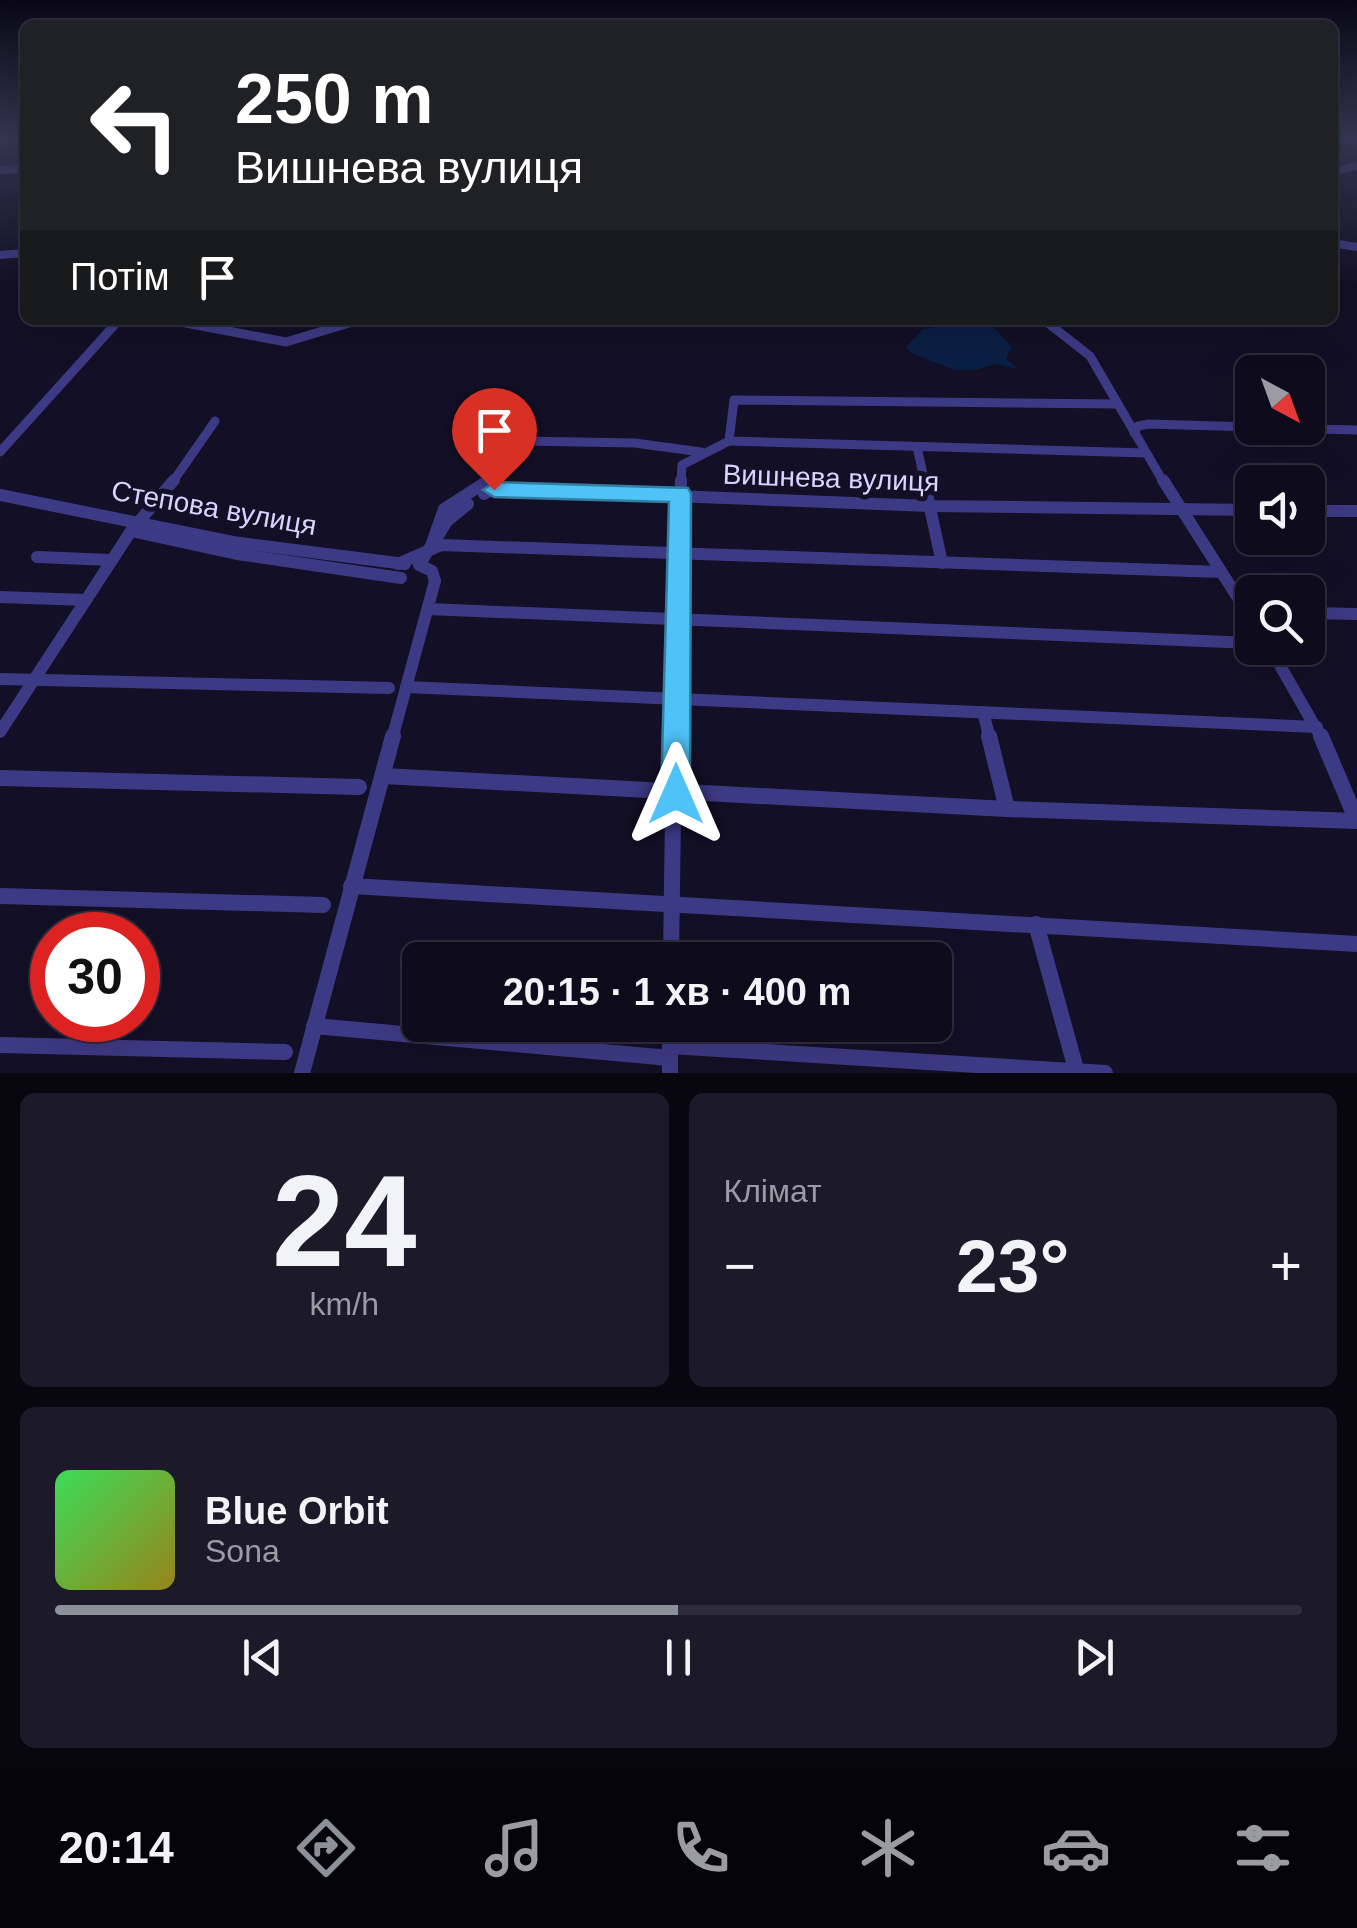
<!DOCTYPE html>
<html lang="uk">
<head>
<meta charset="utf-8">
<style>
	:root { --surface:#0e0b1c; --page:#1c1929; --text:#f1f3f6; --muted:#9b9ba3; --line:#2e2b3b; --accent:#8c9099 }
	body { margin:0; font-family:Arial,sans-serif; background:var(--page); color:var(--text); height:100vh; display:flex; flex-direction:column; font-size:38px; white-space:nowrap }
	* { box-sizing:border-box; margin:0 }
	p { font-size:32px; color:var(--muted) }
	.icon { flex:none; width:55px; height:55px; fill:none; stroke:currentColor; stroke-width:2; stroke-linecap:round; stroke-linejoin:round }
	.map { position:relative; height:1073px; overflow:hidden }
	.sheet { display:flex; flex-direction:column; gap:20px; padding:20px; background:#08060f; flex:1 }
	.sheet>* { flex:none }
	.hud { position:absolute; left:20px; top:20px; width:1318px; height:305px; border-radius:15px; box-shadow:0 10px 40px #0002,0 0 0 2px var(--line); background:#202124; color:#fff; overflow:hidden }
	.needle { width:65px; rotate:139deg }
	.tools { position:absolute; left:1235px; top:355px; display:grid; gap:20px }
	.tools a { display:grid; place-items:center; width:90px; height:90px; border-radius:15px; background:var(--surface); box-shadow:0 10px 40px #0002,0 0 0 2px var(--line); font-size:50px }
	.speed { position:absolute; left:30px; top:912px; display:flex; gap:20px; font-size:50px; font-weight:700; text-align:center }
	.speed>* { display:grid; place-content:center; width:130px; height:130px; border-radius:50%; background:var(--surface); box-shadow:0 10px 40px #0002,0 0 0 2px var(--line); line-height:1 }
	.speed .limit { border:15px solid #d22; background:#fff; color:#111 }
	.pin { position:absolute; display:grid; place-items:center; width:85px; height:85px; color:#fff; margin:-102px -42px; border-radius:50% 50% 50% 0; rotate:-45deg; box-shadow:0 0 10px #0007 }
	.pin .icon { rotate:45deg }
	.me { position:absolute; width:110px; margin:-55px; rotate:0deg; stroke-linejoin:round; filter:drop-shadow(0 0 8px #0008) }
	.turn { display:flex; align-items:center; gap:35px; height:210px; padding:0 50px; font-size:45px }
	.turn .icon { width:130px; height:130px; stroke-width:2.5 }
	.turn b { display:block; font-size:70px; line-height:85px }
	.then { display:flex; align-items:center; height:95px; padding:0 50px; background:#0003; gap:20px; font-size:38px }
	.big { font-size:75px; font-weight:800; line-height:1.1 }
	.sheet .tile { flex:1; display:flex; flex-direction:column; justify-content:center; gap:15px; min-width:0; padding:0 35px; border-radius:15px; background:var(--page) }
	.sheet .dial { align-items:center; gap:0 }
	.dial b { font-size:130px; line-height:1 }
	.song { display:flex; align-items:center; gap:30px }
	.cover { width:120px; height:120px; border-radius:15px; background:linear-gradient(135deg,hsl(130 70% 55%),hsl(50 70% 35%)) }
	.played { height:10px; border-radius:5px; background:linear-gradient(90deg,var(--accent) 50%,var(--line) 50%) }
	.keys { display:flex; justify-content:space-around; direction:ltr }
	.heat { display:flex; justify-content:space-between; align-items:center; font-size:55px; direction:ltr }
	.sheet .tiles { flex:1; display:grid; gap:20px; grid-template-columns:1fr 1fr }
	.tile:last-child { grid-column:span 2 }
	.trip { position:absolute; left:402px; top:942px; width:550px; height:100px; border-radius:15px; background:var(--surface); box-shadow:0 10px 40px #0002,0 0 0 2px var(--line); font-weight:800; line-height:100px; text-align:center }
	.menu { display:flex; height:160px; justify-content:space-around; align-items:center; background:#06040b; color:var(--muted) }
	.menu .icon { width:70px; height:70px }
	.menu .selected { color:var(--accent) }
	.menu b { font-size:45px; color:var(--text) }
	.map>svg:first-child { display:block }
	.water { fill:#0a1f44 }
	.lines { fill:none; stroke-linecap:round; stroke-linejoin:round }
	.minor-far3 { stroke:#3d3a85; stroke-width:8 }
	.minor-far2 { stroke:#3d3a85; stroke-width:9 }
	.minor-far1 { stroke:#3d3a85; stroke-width:12 }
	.minor { stroke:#3d3a85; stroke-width:16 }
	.route { fill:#4fc3f7; stroke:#337fa1; stroke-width:2.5 }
	.labels { text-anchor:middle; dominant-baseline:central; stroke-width:10; stroke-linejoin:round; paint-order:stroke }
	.street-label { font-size:28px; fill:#d9d4ff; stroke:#130f26 }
</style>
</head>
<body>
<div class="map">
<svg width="1357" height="1073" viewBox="0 0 1357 1073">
	<rect width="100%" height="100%" fill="#130f26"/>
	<polygon class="water" points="949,320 987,320 1012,347 1006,358 1017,369 996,364 975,370 955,370 913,354 906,347 923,329 941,326"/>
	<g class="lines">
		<g class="minor-far3">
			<polyline points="0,170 25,169"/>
			<polyline points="1332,172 1357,166"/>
			<polyline points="1332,243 1357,247"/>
			<polyline points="0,255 25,253"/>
		</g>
		<g class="minor-far2">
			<polyline points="170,320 286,342 359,320"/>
			<polyline points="1044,320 1090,356 1164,483"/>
			<polyline points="1274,428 1357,430"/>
			<polyline points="1134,433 1138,426 1149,424 1252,427"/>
			<polyline points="729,441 1146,453"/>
			<polyline points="917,447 925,483"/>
			<polyline points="0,452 119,320"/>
			<polyline points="172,483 215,421"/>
			<polyline points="487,483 513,443 520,441 635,443 701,452"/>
			<polyline points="681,483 682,465 729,441 734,400 1117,404"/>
		</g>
		<g class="minor-far1">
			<polyline points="924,480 942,563"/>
			<polyline points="1163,480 1252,620"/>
			<polyline points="484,494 494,489 930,506 1252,510"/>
			<polyline points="0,495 233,542 405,564"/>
			<polyline points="1308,511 1357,511"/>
			<polyline points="131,531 237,554 401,578"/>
			<polyline points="432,546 447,521 468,504"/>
			<polyline points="37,557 112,560"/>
			<polyline points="398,564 441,545 1221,572"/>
			<polyline points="0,597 86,600"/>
			<polyline points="428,609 1252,643"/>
			<polyline points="1308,613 1357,614"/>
			<polyline points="1270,648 1322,739"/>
			<polyline points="0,679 389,688"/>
			<polyline points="406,687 1317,727"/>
			<polyline points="983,712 990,739"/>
			<polyline points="0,732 131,531 174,480"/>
			<polyline points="392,739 435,581 432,571 419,565 431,546 444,509 489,480"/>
			<polyline points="674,739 681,480"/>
		</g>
		<g class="minor">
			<polyline points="989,736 1007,809"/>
			<polyline points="1321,736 1357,821"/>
			<polyline points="383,776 1007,809 1357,821"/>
			<polyline points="0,778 359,787"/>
			<polyline points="351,886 1357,944"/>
			<polyline points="0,896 323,905"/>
			<polyline points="1036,924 1077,1073"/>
			<polyline points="671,960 674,736"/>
			<polyline points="670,1025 670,1073"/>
			<polyline points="314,1026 670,1058"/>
			<polyline points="0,1045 285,1052"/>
			<polyline points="670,1046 1105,1073"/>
			<polyline points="302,1073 393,736"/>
		</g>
	</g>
	<linearGradient id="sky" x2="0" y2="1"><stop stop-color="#0a0815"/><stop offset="0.48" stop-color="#333752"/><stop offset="1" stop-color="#333752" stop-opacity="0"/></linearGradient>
	<rect width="1357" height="288" fill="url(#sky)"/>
	<polygon class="route" points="494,482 688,488 691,494 690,794 686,804 676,808 665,804 661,794 669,502 494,497 483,490"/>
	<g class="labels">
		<g class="street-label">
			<text transform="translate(831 478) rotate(2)">Вишнева вулиця</text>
			<text transform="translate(214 508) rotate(10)">Степова вулиця</text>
		</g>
	</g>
</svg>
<div class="tools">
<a><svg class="needle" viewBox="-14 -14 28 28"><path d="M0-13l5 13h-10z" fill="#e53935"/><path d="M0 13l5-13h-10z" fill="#9b9ba3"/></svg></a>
<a><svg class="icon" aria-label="sound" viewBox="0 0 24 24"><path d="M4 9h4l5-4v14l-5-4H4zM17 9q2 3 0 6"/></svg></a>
<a><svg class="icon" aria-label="search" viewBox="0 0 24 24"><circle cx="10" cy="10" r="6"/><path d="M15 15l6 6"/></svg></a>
</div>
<div class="speed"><div class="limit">30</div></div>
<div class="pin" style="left:494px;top:490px;background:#d93025"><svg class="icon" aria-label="arrive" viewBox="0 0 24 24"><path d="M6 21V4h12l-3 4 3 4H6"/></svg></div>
<svg class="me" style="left:676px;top:794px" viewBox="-20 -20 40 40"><path d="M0-17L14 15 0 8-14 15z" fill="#4fc3f7" stroke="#fff" stroke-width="4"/></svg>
<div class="trip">20:15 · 1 хв · 400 m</div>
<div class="hud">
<div class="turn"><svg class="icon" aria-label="left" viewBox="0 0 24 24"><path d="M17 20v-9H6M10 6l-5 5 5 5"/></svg><div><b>250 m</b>Вишнева вулиця</div></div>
<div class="then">Потім<svg class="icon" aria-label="arrive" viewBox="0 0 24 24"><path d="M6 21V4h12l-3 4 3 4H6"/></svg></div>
</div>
</div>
<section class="sheet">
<div class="tiles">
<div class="tile dial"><b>24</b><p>km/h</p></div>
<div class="tile"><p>Клімат</p>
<div class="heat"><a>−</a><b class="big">23°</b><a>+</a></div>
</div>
<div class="tile">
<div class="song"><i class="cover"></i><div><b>Blue Orbit</b><p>Sona</p></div></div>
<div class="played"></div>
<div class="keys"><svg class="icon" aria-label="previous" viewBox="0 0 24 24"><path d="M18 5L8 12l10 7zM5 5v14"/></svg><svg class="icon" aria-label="pause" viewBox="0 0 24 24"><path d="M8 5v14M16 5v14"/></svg><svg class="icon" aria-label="next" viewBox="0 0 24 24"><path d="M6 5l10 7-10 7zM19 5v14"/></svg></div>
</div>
</div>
</section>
<nav class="menu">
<b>20:14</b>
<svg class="icon selected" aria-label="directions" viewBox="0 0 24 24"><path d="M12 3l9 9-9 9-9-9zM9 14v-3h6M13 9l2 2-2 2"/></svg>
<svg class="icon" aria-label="music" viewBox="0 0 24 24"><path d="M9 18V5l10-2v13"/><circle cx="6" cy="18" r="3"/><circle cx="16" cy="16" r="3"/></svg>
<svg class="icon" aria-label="phone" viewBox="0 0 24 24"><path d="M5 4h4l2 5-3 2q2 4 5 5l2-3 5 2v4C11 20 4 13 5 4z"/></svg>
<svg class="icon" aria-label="climate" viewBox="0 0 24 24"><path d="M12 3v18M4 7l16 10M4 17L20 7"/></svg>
<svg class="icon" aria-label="car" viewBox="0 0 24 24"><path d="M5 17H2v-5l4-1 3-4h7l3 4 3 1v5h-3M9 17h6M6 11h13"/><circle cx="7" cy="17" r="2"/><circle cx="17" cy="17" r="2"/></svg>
<svg class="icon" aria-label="filters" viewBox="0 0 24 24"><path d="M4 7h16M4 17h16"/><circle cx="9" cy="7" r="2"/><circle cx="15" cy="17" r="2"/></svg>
</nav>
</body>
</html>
